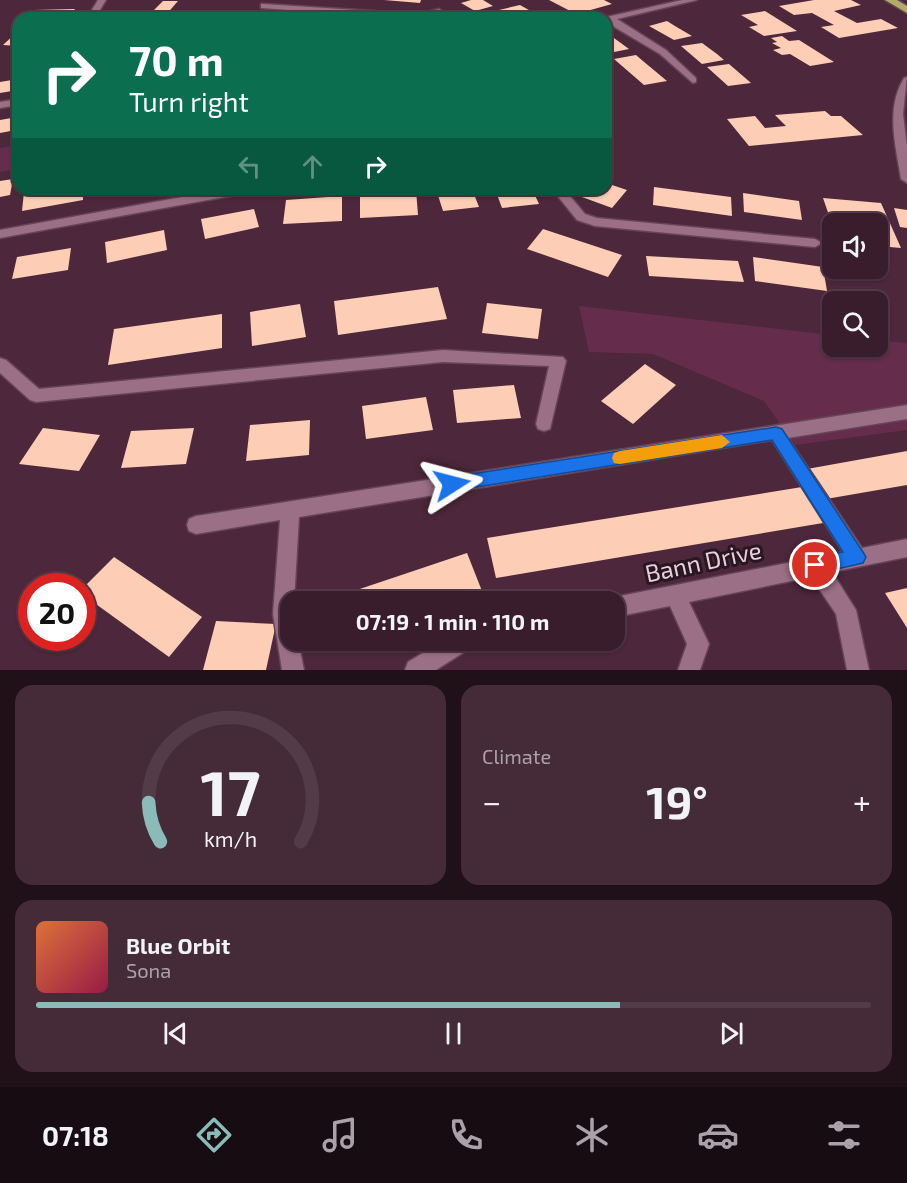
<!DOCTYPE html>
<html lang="en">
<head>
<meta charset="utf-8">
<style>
	:root { --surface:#3a1d2c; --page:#452a38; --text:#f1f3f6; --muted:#aba2a9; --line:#543b48; --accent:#8bbbb9 }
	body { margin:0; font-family:"Exo 2",sans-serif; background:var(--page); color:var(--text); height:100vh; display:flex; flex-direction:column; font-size:22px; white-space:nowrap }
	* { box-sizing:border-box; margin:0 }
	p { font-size:20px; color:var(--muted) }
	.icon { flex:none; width:33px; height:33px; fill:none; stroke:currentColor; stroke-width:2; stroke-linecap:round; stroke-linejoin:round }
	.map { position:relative; height:670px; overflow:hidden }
	.panel { display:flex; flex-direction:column; gap:15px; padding:15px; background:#201018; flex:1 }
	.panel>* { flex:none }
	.banner { position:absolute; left:12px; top:12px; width:600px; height:183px; border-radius:18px; box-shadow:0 2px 4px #0004,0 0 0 2px var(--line); background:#0b6e4f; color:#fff; overflow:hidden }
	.tools { position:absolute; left:822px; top:213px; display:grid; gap:12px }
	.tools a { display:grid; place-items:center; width:66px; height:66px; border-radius:12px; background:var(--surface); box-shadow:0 2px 4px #0004,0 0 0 2px var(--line); font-size:30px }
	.speed { position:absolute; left:18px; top:573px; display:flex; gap:12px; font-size:30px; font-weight:700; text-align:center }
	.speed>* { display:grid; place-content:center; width:78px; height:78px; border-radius:50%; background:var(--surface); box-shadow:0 2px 4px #0004,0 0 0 2px var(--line); line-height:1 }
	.speed .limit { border:9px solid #d22; background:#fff; color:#111 }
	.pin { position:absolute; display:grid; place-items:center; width:51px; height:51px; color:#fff; margin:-26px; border:3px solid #fff; border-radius:50%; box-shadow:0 2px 6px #0007 }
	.me { position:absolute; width:66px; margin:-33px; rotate:81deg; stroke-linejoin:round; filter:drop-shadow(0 0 4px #0008) }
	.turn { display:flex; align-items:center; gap:21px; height:126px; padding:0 18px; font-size:27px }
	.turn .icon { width:78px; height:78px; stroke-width:2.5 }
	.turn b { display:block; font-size:42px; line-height:51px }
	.lanes { display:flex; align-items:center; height:57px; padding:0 18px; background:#0003; justify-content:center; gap:30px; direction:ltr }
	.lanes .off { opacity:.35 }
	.big { font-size:45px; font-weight:700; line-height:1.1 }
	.panel .widget { flex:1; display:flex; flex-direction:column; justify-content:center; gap:9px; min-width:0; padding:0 21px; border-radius:18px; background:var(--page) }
	.panel .dial { align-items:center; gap:0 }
	.dial svg { height:156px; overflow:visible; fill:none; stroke:var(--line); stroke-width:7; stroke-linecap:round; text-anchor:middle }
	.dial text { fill:var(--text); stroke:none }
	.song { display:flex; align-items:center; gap:18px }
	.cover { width:72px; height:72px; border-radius:9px; background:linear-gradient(135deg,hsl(20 70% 55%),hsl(340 70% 35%)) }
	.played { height:6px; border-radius:3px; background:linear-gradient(90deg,var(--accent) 70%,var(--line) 70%) }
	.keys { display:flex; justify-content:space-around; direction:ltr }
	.heat { display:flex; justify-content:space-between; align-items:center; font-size:33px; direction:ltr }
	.panel .tiles { flex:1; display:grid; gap:15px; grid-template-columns:1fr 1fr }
	.widget:last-child { grid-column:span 2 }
	.trip { position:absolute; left:280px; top:591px; width:345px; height:60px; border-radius:18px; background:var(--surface); box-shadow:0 2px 4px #0004,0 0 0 2px var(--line); font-weight:700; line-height:60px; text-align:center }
	.tabs { display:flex; height:96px; justify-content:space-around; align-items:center; background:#170c12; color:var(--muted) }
	.tabs .icon { width:42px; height:42px }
	.tabs .current { color:var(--accent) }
	.tabs b { font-size:27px; color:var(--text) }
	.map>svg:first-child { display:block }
	.green { fill:#652c4c }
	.building { fill:#fecdb5 }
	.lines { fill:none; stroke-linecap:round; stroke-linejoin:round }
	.minor-casing { stroke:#654456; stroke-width:3 }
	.highway-casing { stroke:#654456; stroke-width:3 }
	.minor { fill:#9b6f85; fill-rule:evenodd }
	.highway { fill:#afad68; fill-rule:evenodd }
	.route { fill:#1a73e8; stroke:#114b97; stroke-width:1.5 }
	.slow { fill:#f59e0b }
	.labels { text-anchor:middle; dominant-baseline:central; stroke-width:6; stroke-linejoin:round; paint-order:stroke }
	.near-street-label { font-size:24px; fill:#e9cfdb; stroke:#281720 }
</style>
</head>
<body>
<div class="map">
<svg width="907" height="670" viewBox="0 0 907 670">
	<rect width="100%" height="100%" fill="#4d273b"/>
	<g class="green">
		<polygon points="18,145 18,169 0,172 0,148"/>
		<polygon points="579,306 832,335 832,346 878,346 878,340 907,343 907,430 795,445 764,401 653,354 589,352"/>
	</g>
	<g class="building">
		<polygon points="384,0 421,0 420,3"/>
		<polygon points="471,0 483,0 493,6 475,11 461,3"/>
		<polygon points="549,0 604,0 612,4 576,14"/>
		<polygon points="814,0 851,0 861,5 834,11 857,23 881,19 898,28 839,38 821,27 834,25 812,13 794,15 779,6"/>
		<polygon points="163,1 178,1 165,16 149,15"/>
		<polygon points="520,5 543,18 488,18 504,13 499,10"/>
		<polygon points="75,9 69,17 27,18 34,10"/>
		<polygon points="765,11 797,31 764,36 749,27 758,25 741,15"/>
		<polygon points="202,12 225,14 221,18 195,18"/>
		<polygon points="667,21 675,26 692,36 674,40 649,26"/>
		<polygon points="18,31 18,46 3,45"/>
		<polygon points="606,32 614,38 629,49 609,53 606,51"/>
		<polygon points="782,36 789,41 799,40 834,62 810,66 790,54 782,55 773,50 781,48 772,43 777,42 771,38"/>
		<polygon points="702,43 717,54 724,60 702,64 681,46"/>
		<polygon points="636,55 643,61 667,81 644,85 614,59"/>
		<polygon points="729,64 736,70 751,83 728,86 707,67"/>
		<polygon points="18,79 18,90 0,93 0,82"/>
		<polygon points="825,111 831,116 841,116 863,135 749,146 727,119 755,116 765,128 786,126 775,115"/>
		<polygon points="17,117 16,130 0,133 0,120"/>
		<polygon points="13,179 10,195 0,197 0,181"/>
		<polygon points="606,183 627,190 612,208 582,197 589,189 606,189"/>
		<polygon points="654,187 731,197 732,216 653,205"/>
		<polygon points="43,189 83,189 83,200 22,211 24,192"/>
		<polygon points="436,189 472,189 479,207 443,211"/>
		<polygon points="495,189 532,189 539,204 502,208"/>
		<polygon points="416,190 418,215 360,218 360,193"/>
		<polygon points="743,193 799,201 802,220 744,212"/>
		<polygon points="342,196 342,221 283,224 286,200"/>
		<polygon points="823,198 881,203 901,248 878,246 878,224 832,224"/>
		<polygon points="894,208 907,210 907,228 900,227"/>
		<polygon points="254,209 259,227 205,239 201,219"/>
		<polygon points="543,229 622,255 608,277 527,249"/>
		<polygon points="164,230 167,250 107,263 105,242"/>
		<polygon points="71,248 68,270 12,279 17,257"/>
		<polygon points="646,256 738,261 744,282 649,276"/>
		<polygon points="753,257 823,267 827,291 755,281"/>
		<polygon points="438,287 447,319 338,335 334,301"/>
		<polygon points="487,303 542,309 538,339 482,333"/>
		<polygon points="300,304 306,337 252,346 250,312"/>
		<polygon points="222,314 222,348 108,365 114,329"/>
		<polygon points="645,364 676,385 633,424 601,401"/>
		<polygon points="514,385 521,418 457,423 453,390"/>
		<polygon points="426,397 433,430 366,439 362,406"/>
		<polygon points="310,420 309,455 246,461 250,425"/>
		<polygon points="43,428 100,435 79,471 19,464"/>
		<polygon points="194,428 186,464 121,468 131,431"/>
		<polygon points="907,451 907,485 826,499 807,469"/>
		<polygon points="802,487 823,523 496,578 487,538"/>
		<polygon points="467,553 482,591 453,602 321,602"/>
		<polygon points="114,557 202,617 169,657 82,594 82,589"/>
		<polygon points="907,588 907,628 885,593"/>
		<polygon points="216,621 276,624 266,670 203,670"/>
		<polygon points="294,640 338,640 338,641 297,655"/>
	</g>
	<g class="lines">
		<defs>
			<g id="minor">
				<polygon points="98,0 106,0 95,18 87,18"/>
				<polygon points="682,0 697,0 617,19 666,50 696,78 696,82 693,83 660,54 606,22 606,18 602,18"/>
				<polygon points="264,4 419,14 439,9 451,18 442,18 438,15 425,18 397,18 261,8 261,4"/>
				<path d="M907 77 903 114 907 146V183L901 179C896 146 885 109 904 78Z"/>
				<polygon points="18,99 18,105 0,108 0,102"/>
				<polygon points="226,189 252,189 246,193 0,238 0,230"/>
				<polygon points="552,189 564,189 585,214 597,218 815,239 822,243 815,247 595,226 577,220"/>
				<polygon points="443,350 563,357 566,361 550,429 544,431 538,429 536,424 549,366 443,362 36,402 30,400 0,373 0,358 6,360 39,389"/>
				<polygon points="907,405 907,419 788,438 862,548 907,539 907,557 832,572 856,610 869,670 847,670 836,614 811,577 689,602 709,644 700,670 678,670 687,644 670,606 615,617 615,602 607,602 615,597 843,552 772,440 299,517 294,602 291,602 291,640 298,640 304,670 282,670 273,614 280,520 196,534 189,531 187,525 189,519 196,516"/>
				<polygon points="444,640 475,640 472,647 436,670 405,670 408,662"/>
			</g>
			<polygon id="highway" points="885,0 897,0 907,6 907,13"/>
		</defs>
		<use href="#minor" class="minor-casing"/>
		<use href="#highway" class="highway-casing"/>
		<use href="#minor" class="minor"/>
		<use href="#highway" class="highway"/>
	</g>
	<polygon class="route" points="776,427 782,429 863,552 866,557 863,563 815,574 808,571 806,565 808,559 843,552 772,440 452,491 446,489 444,484 446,479 452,477"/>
	<polygon class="slow" points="722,435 730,442 722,448 620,464 614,463 612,458 614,453 620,451"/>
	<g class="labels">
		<g class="near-street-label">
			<text transform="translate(703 561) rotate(-12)">Bann Drive</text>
		</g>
	</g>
</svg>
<div class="tools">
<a><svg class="icon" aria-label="sound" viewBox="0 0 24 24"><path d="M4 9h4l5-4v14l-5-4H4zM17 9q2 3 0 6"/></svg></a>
<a><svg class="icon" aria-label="search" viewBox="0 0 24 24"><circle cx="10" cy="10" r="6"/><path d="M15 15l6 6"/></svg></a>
</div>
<div class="speed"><div class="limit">20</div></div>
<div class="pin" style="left:815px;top:565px;background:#d93025"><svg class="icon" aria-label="arrive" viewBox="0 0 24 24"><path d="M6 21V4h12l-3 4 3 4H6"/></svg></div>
<svg class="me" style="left:452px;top:484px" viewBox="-20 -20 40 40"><path d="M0-17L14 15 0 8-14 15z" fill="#1a73e8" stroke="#fff" stroke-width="4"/></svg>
<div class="trip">07:19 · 1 min · 110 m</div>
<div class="banner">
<div class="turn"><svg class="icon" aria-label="right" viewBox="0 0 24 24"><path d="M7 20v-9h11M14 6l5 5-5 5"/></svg><div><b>70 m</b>Turn right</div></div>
<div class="lanes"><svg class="icon off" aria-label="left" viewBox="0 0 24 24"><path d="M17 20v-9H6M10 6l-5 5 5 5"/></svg><svg class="icon off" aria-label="ahead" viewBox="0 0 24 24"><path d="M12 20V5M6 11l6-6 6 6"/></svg><svg class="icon" aria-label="right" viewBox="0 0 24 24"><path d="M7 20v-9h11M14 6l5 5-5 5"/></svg></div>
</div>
</div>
<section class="panel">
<div class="tiles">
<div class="widget dial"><svg viewBox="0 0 100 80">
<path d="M14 69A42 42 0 1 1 86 69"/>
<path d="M14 69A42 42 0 0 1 8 49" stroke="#8bbbb9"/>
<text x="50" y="56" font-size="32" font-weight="700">17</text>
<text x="50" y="72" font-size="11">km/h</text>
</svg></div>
<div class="widget"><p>Climate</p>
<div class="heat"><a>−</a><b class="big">19°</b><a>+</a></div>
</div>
<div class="widget">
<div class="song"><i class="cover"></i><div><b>Blue Orbit</b><p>Sona</p></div></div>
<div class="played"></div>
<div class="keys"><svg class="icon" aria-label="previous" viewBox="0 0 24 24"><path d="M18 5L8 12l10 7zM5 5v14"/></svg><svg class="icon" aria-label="pause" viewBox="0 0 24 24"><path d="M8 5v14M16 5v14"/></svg><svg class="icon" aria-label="next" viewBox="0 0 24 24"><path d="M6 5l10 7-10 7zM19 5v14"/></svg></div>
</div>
</div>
</section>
<nav class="tabs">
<b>07:18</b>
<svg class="icon current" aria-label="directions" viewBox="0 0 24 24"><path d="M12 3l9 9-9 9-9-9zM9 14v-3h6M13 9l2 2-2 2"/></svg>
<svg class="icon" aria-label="music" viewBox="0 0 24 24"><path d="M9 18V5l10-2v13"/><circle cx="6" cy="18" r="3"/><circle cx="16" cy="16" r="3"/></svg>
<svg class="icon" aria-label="phone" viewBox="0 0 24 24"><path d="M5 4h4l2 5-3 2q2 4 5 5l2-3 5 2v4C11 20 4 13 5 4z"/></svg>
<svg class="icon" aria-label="climate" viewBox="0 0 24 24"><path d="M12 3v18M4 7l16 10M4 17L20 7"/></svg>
<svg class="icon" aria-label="car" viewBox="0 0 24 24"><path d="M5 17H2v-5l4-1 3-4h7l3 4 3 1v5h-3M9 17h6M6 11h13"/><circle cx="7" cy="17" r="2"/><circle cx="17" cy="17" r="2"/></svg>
<svg class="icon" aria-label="filters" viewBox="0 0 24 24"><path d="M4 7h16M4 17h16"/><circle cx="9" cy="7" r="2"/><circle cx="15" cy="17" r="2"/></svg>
</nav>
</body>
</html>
